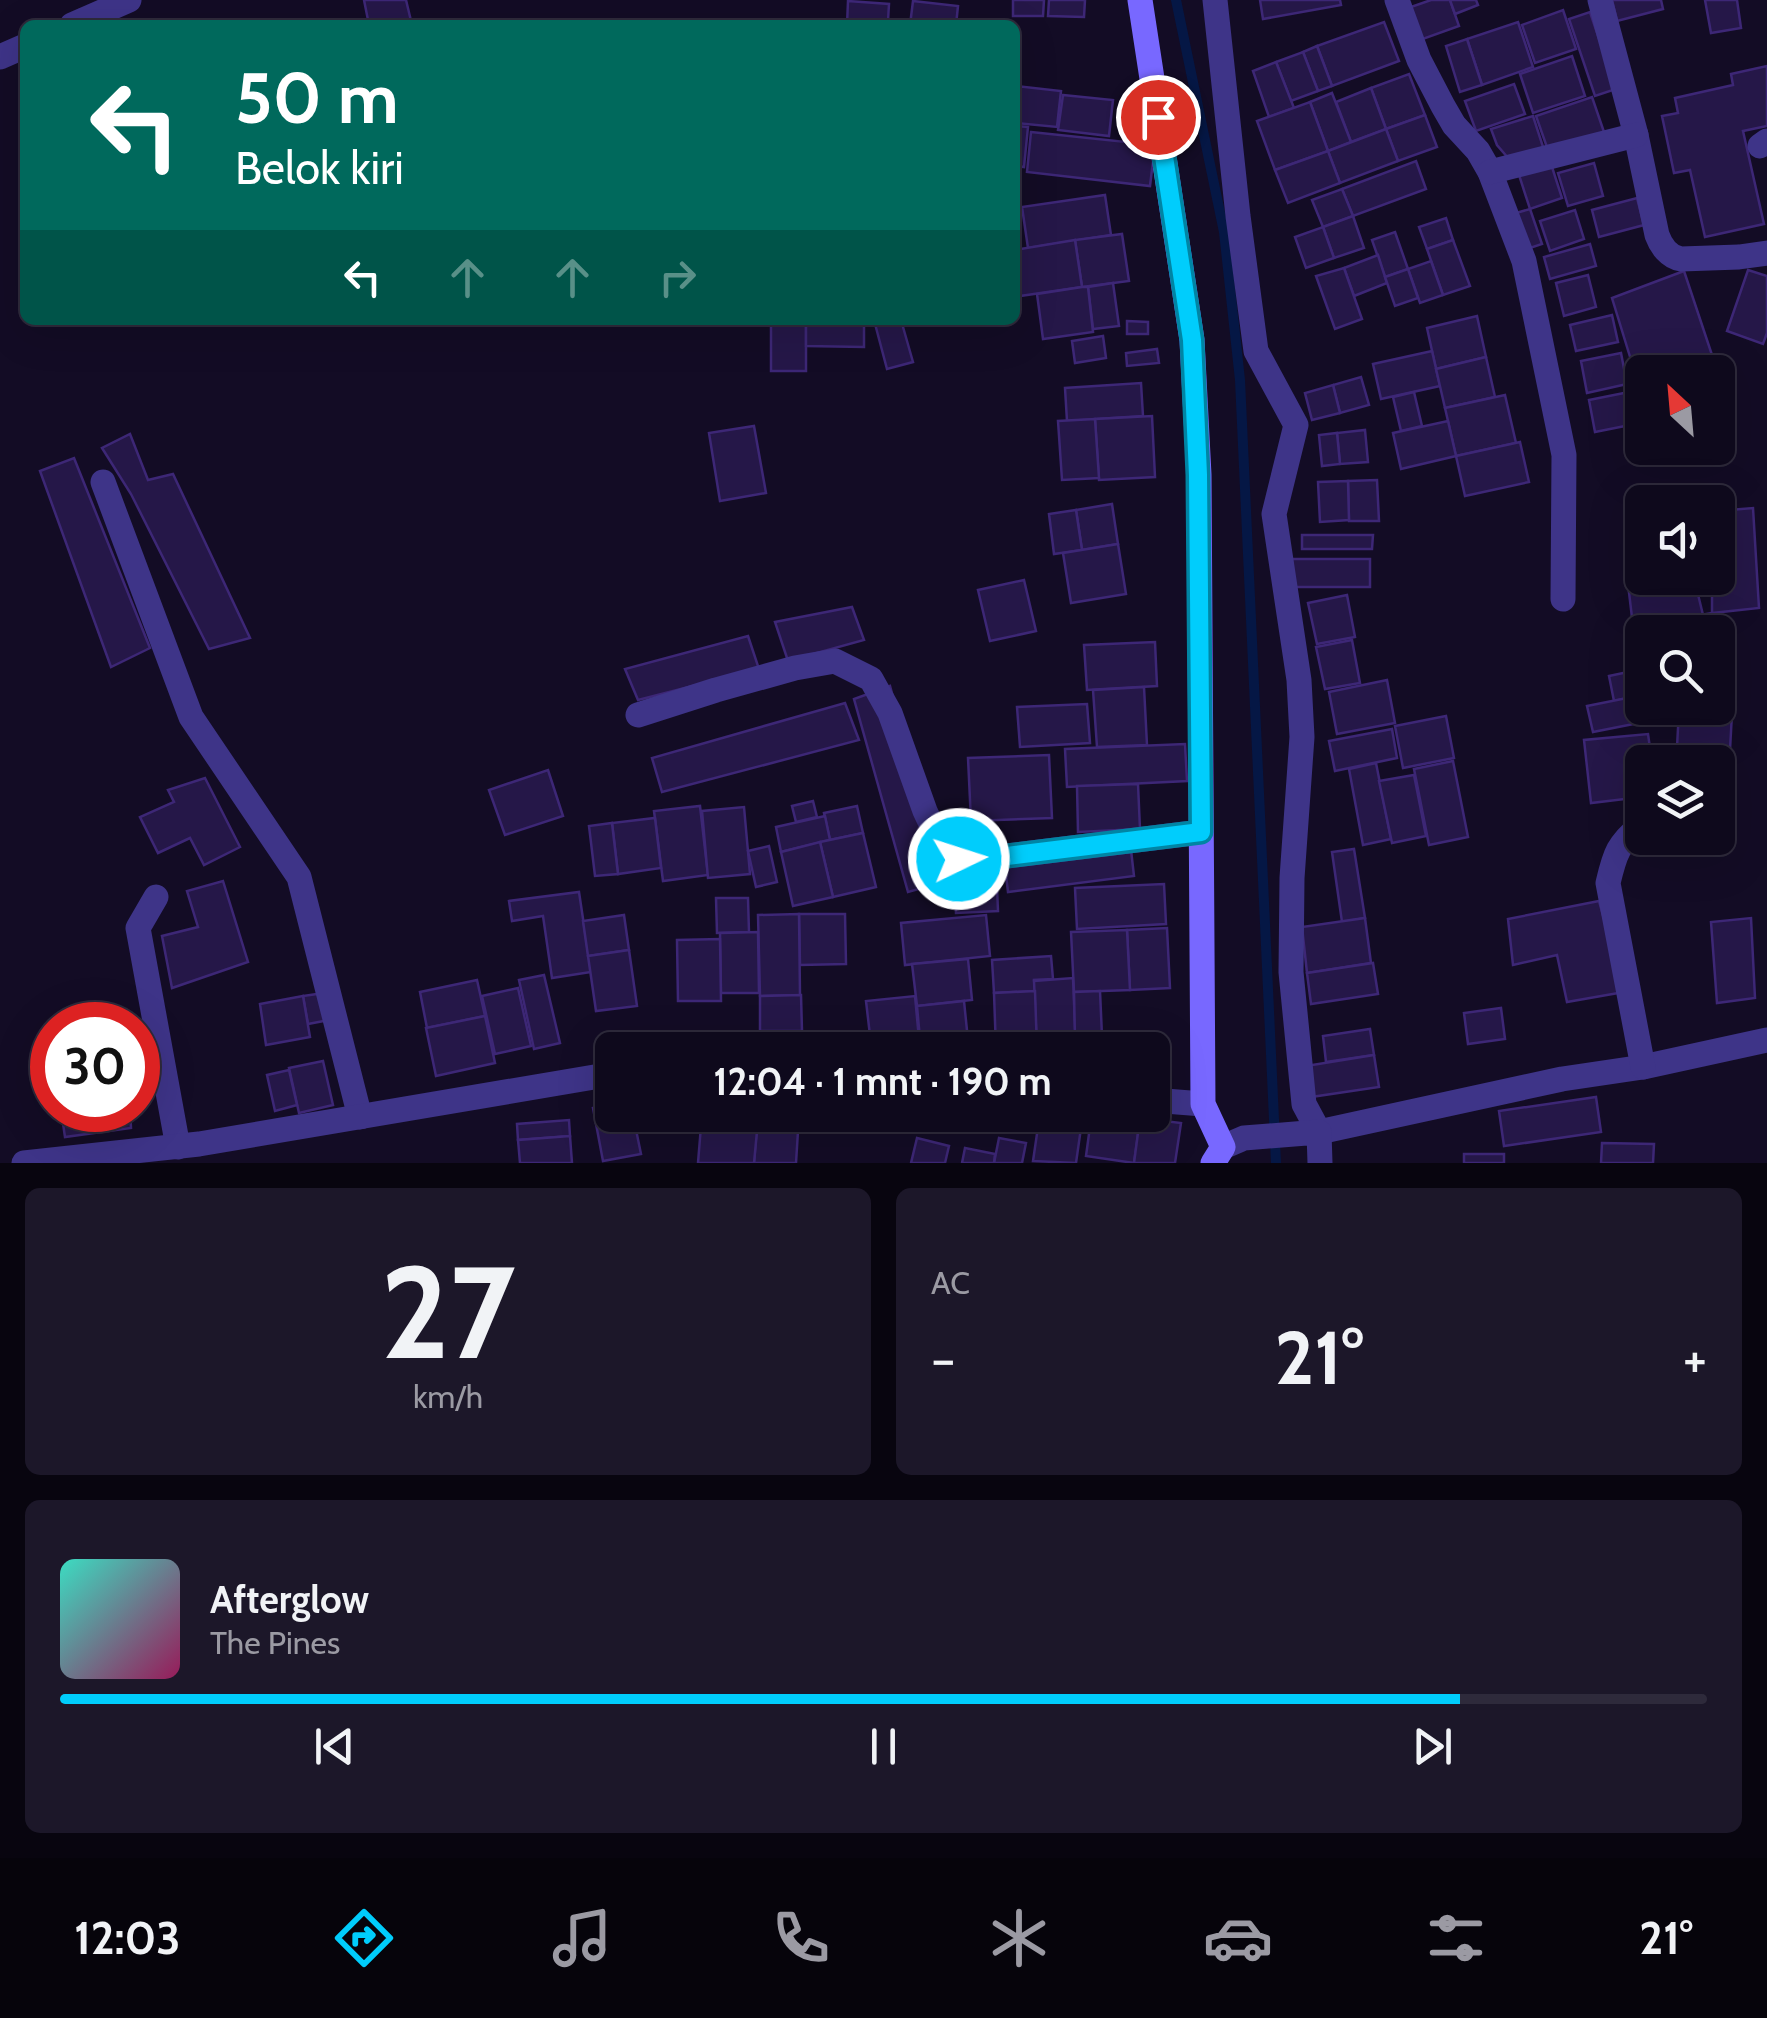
<!DOCTYPE html>
<html lang="id">
<head>
<meta charset="utf-8">
<style>
	:root { --surface:#0e091c; --page:#1c1729; --text:#f1f3f6; --muted:#9b9aa3; --line:#2e2a3b; --accent:#00cdfc }
	body { margin:0; font-family:Cabin,sans-serif; background:var(--page); color:var(--text); height:100vh; display:flex; flex-direction:column; font-size:38px; white-space:nowrap }
	* { box-sizing:border-box; margin:0 }
	p { font-size:32px; color:var(--muted) }
	.icon { flex:none; width:55px; height:55px; fill:none; stroke:currentColor; stroke-width:2; stroke-linecap:round; stroke-linejoin:round }
	.map { position:relative; height:1163px; overflow:hidden }
	.sheet { display:flex; flex-direction:column; gap:25px; padding:25px; background:#08050f; flex:1 }
	.sheet>* { flex:none }
	.banner { position:absolute; left:20px; top:20px; width:1000px; height:305px; border-radius:15px; box-shadow:0 10px 40px #0002,0 0 0 2px var(--line); background:#00695c; color:#fff; overflow:hidden }
	.needle { width:65px; rotate:334deg }
	.fabs { position:absolute; left:1625px; top:355px; display:grid; gap:20px }
	.fabs a { display:grid; place-items:center; width:110px; height:110px; border-radius:15px; background:var(--surface); box-shadow:0 10px 40px #0002,0 0 0 2px var(--line); font-size:50px }
	.speed { position:absolute; left:30px; top:1002px; display:flex; gap:20px; font-size:50px; font-weight:700; text-align:center }
	.speed>* { display:grid; place-content:center; width:130px; height:130px; border-radius:50%; background:var(--surface); box-shadow:0 10px 40px #0002,0 0 0 2px var(--line); line-height:1 }
	.speed .limit { border:15px solid #d22; background:#fff; color:#111 }
	.pin { position:absolute; display:grid; place-items:center; width:85px; height:85px; color:#fff; margin:-42px; border:5px solid #fff; border-radius:50%; box-shadow:0 2px 10px #0007 }
	.me { position:absolute; width:110px; margin:-55px; rotate:86deg; stroke-linejoin:round; filter:drop-shadow(0 0 8px #0008) }
	.turn { display:flex; align-items:center; gap:35px; height:210px; padding:0 50px; font-size:45px }
	.turn .icon { width:130px; height:130px; stroke-width:2.5 }
	.turn b { display:block; font-size:70px; line-height:85px }
	.lanes { display:flex; align-items:center; height:95px; padding:0 50px; background:#0003; justify-content:center; gap:50px; direction:ltr }
	.lanes .off { opacity:.35 }
	.big { font-size:75px; font-weight:700; line-height:1.1 }
	.sheet .widget { flex:1; display:flex; flex-direction:column; justify-content:center; gap:15px; min-width:0; padding:0 35px; border-radius:15px; background:var(--page) }
	.sheet .dial { align-items:center; gap:0 }
	.dial b { font-size:130px; line-height:1 }
	.song { display:flex; align-items:center; gap:30px }
	.cover { width:120px; height:120px; border-radius:15px; background:linear-gradient(135deg,hsl(170 70% 55%),hsl(330 70% 35%)) }
	.played { height:10px; border-radius:5px; background:linear-gradient(90deg,var(--accent) 85%,var(--line) 85%) }
	.keys { display:flex; justify-content:space-around; direction:ltr }
	.heat { display:flex; justify-content:space-between; align-items:center; font-size:55px; direction:ltr }
	.sheet .tiles { flex:1; display:grid; gap:25px; grid-template-columns:1fr 1fr }
	.widget:last-child { grid-column:span 2 }
	.trip { position:absolute; left:595px; top:1032px; width:575px; height:100px; border-radius:15px; background:var(--surface); box-shadow:0 10px 40px #0002,0 0 0 2px var(--line); font-weight:700; line-height:100px; text-align:center }
	.tab-bar { display:flex; height:160px; justify-content:space-around; align-items:center; background:#06040b; color:var(--muted) }
	.tab-bar .icon { width:70px; height:70px }
	.tab-bar .on { color:var(--accent) }
	.tab-bar b { font-size:45px; color:var(--text) }
	.map>svg:first-child { display:block }
	.lines { fill:none; stroke-linecap:round; stroke-linejoin:round }
	.stream { stroke:#051745; stroke-width:10 }
	.building { fill:#251748; stroke:#3d2776; stroke-width:2.5 }
	.street { stroke:#3e3488; stroke-width:25 }
	.secondary { stroke:#7868ff; stroke-width:25 }
	.route-casing { stroke:#0085a4; stroke-width:25 }
	.route { stroke:#00cdfc; stroke-width:18 }
</style>
</head>
<body>
<div class="map">
<svg width="1767" height="1163" viewBox="0 0 1767 1163">
	<rect width="100%" height="100%" fill="#130c25"/>
	<g class="lines">
		<polyline class="stream" points="1176,0 1224,232 1240,380 1276,1163"/>
	</g>
	<g class="building">
		<polygon points="364,0 406,0 412,25 369,25"/>
		<polygon points="1013,0 1044,0 1043,16 1013,16"/>
		<polygon points="1049,0 1085,0 1084,17 1048,16"/>
		<polygon points="1260,0 1340,0 1341,5 1263,19"/>
		<polygon points="1431,0 1450,0 1459,26 1420,40 1408,8"/>
		<polygon points="1450,0 1476,0 1478,5 1455,14"/>
		<polygon points="1612,0 1661,0 1663,9 1617,21"/>
		<polygon points="1705,0 1737,0 1741,28 1711,33"/>
		<polygon points="848,1 889,4 888,21 900,22 900,25 847,25"/>
		<polygon points="913,1 958,6 956,25 910,25"/>
		<polygon points="1563,10 1576,49 1535,63 1522,25"/>
		<polygon points="1590,12 1616,89 1595,96 1569,19"/>
		<polygon points="1384,22 1399,61 1332,86 1317,46"/>
		<polygon points="1518,22 1533,67 1482,85 1467,39"/>
		<polygon points="1467,39 1482,85 1460,92 1446,46"/>
		<polygon points="1317,46 1332,86 1318,91 1303,52"/>
		<polygon points="1303,52 1318,91 1291,101 1276,62"/>
		<polygon points="1572,56 1585,96 1533,113 1520,74"/>
		<polygon points="1276,62 1294,108 1269,117 1253,71"/>
		<polygon points="1767,66 1767,126 1743,131 1764,224 1705,237 1690,170 1674,173 1662,116 1678,113 1675,98 1733,85 1731,74"/>
		<polygon points="1409,74 1425,115 1386,129 1371,88"/>
		<polygon points="1514,84 1525,114 1476,131 1465,101"/>
		<polygon points="1015,86 1061,91 1057,127 1015,123"/>
		<polygon points="1371,88 1386,129 1351,142 1336,102"/>
		<polygon points="1332,93 1351,142 1328,151 1310,102"/>
		<polygon points="1063,95 1113,100 1109,136 1058,130"/>
		<polygon points="1592,97 1605,135 1549,153 1536,116"/>
		<polygon points="1310,102 1328,151 1275,170 1257,121"/>
		<polygon points="1425,115 1437,147 1398,161 1386,129"/>
		<polygon points="1533,116 1545,153 1509,159 1497,145 1491,129"/>
		<polygon points="1015,126 1028,127 1024,167 1015,166"/>
		<polygon points="1386,129 1398,161 1340,183 1328,151"/>
		<polygon points="1031,132 1155,145 1150,186 1027,172"/>
		<polygon points="1328,151 1340,183 1288,203 1275,170"/>
		<polygon points="1416,161 1426,189 1353,216 1342,189"/>
		<polygon points="1594,163 1603,196 1568,206 1558,173"/>
		<polygon points="1552,167 1562,198 1530,209 1519,175"/>
		<polygon points="1342,189 1353,216 1323,227 1312,200"/>
		<polygon points="1105,195 1111,235 1028,248 1022,207"/>
		<polygon points="1637,198 1644,225 1599,237 1592,210"/>
		<polygon points="1530,209 1542,244 1530,248 1516,213"/>
		<polygon points="1575,210 1584,239 1550,251 1540,221"/>
		<polygon points="1353,216 1364,248 1334,258 1323,227"/>
		<polygon points="1446,218 1453,240 1427,249 1419,227"/>
		<polygon points="1323,227 1334,258 1306,268 1295,237"/>
		<polygon points="1395,232 1408,269 1385,277 1372,240"/>
		<polygon points="1122,234 1129,281 1082,287 1075,240"/>
		<polygon points="1075,240 1082,287 1020,296 1015,250"/>
		<polygon points="1453,240 1470,286 1443,295 1427,249"/>
		<polygon points="1590,244 1596,266 1550,279 1544,257"/>
		<polygon points="1378,255 1387,283 1354,296 1344,268"/>
		<polygon points="1431,261 1443,295 1420,303 1408,269"/>
		<polygon points="1344,268 1362,319 1335,329 1316,276"/>
		<polygon points="1408,269 1418,298 1395,306 1385,277"/>
		<polygon points="1748,270 1767,276 1767,333 1763,344 1727,331"/>
		<polygon points="1684,271 1714,361 1680,372 1642,372 1642,385 1639,386 1612,298"/>
		<polygon points="1588,275 1596,307 1564,316 1556,283"/>
		<polygon points="1113,283 1119,326 1093,329 1088,287"/>
		<polygon points="1082,287 1088,287 1093,332 1043,339 1037,294"/>
		<polygon points="1612,315 1618,342 1576,351 1570,325"/>
		<polygon points="1477,316 1486,357 1436,369 1427,328"/>
		<rect x="771" y="320" width="35" height="51"/>
		<polygon points="806,320 864,320 864,347 806,346"/>
		<polygon points="874,320 901,320 913,362 887,369"/>
		<polygon points="1127,321 1148,322 1148,334 1127,334"/>
		<polygon points="1103,336 1106,358 1075,363 1072,341"/>
		<polygon points="1157,349 1159,363 1127,366 1126,353"/>
		<polygon points="1432,351 1440,386 1381,399 1373,364"/>
		<polygon points="1621,353 1627,384 1587,393 1581,361"/>
		<polygon points="1486,357 1495,397 1445,408 1436,369"/>
		<polygon points="1361,377 1369,405 1340,413 1333,385"/>
		<polygon points="1141,383 1143,416 1067,421 1065,388"/>
		<polygon points="1333,385 1340,413 1312,420 1305,393"/>
		<polygon points="1634,391 1640,423 1595,432 1589,400"/>
		<polygon points="1414,392 1422,426 1401,431 1393,397"/>
		<polygon points="1505,395 1516,443 1456,456 1445,408"/>
		<polygon points="1152,416 1155,477 1099,480 1095,419"/>
		<polygon points="1095,419 1099,478 1062,480 1058,421"/>
		<polygon points="1448,421 1456,456 1401,469 1393,433"/>
		<polygon points="754,426 766,493 720,501 709,433"/>
		<polygon points="1365,430 1368,462 1340,464 1337,433"/>
		<polygon points="1337,433 1340,464 1322,466 1319,435"/>
		<polygon points="130,434 148,480 173,474 250,638 209,649 131,494 102,448"/>
		<polygon points="1520,442 1529,482 1465,496 1456,456"/>
		<polygon points="74,458 150,648 111,667 40,471"/>
		<polygon points="1377,480 1379,521 1349,521 1348,481"/>
		<polygon points="1348,481 1349,520 1320,522 1318,482"/>
		<polygon points="1112,504 1118,544 1082,550 1076,510"/>
		<polygon points="1753,508 1759,608 1712,613 1712,578 1718,578 1718,511"/>
		<polygon points="1076,510 1082,550 1054,554 1049,514"/>
		<polygon points="1302,535 1373,535 1372,549 1302,549"/>
		<polygon points="1118,544 1126,594 1071,603 1063,553"/>
		<rect x="1292" y="559" width="78" height="28"/>
		<polygon points="1666,578 1694,578 1703,615 1633,626 1628,584"/>
		<polygon points="1024,580 1036,631 990,641 978,590"/>
		<polygon points="1347,595 1355,637 1317,644 1308,603"/>
		<polygon points="852,607 864,640 788,661 775,622"/>
		<polygon points="1712,613 1716,632 1664,632 1662,622"/>
		<polygon points="748,636 759,669 638,700 625,669"/>
		<polygon points="1352,640 1360,683 1325,689 1316,647"/>
		<polygon points="1155,642 1157,686 1087,690 1084,645"/>
		<polygon points="1642,669 1642,695 1614,701 1609,676"/>
		<polygon points="1387,680 1395,723 1337,734 1329,692"/>
		<polygon points="890,686 944,882 908,892 854,699"/>
		<polygon points="1144,687 1147,745 1097,747 1093,690"/>
		<polygon points="1642,695 1642,708 1667,708 1669,717 1593,732 1587,706"/>
		<polygon points="845,703 859,740 662,792 652,758"/>
		<polygon points="1087,704 1090,743 1020,747 1017,707"/>
		<polygon points="1679,710 1732,713 1730,750 1677,747"/>
		<polygon points="1446,716 1454,758 1403,768 1395,726"/>
		<polygon points="1392,729 1397,758 1335,771 1329,741"/>
		<polygon points="1648,734 1652,762 1642,762 1642,797 1591,803 1584,740"/>
		<polygon points="1185,744 1187,781 1067,787 1065,749"/>
		<polygon points="1049,755 1052,818 971,821 968,758"/>
		<polygon points="1453,761 1468,837 1429,845 1414,769"/>
		<polygon points="1376,763 1391,839 1363,845 1349,769"/>
		<polygon points="548,770 563,816 505,835 489,790"/>
		<polygon points="1414,775 1426,836 1392,843 1379,781"/>
		<polygon points="205,778 240,847 204,865 190,838 158,853 140,817 174,802 168,790"/>
		<polygon points="1138,784 1140,829 1078,832 1077,786"/>
		<polygon points="813,801 817,817 796,822 792,806"/>
		<polygon points="700,806 708,875 663,881 654,811"/>
		<polygon points="857,806 863,833 830,840 824,813"/>
		<polygon points="744,807 750,874 708,878 702,811"/>
		<polygon points="825,816 830,840 781,852 776,827"/>
		<polygon points="655,818 661,868 618,874 612,823"/>
		<polygon points="612,823 618,874 595,876 589,826"/>
		<polygon points="863,833 876,887 833,897 820,842"/>
		<polygon points="820,842 833,897 793,906 781,852"/>
		<polygon points="769,846 777,882 756,887 748,851"/>
		<polygon points="1354,849 1365,918 1342,922 1332,852"/>
		<polygon points="1131,850 1134,876 1008,892 1005,867"/>
		<polygon points="996,864 998,911 956,913 954,865"/>
		<polygon points="223,881 248,962 172,988 162,936 198,927 187,891"/>
		<polygon points="1164,884 1166,924 1077,929 1075,888"/>
		<polygon points="579,892 591,972 552,978 543,916 512,921 509,901"/>
		<polygon points="716,898 748,898 749,932 717,933"/>
		<polygon points="1599,901 1624,992 1567,1002 1557,955 1513,965 1508,919"/>
		<polygon points="799,914 845,914 846,964 800,965"/>
		<polygon points="799,914 800,995 760,996 758,915"/>
		<polygon points="624,915 629,950 588,956 583,921"/>
		<polygon points="986,915 990,956 905,965 901,923"/>
		<polygon points="1365,918 1371,963 1307,973 1302,927"/>
		<polygon points="1751,918 1755,998 1717,1003 1711,922"/>
		<polygon points="1167,928 1170,988 1130,990 1127,930"/>
		<polygon points="1127,930 1130,990 1074,992 1071,932"/>
		<polygon points="758,932 759,993 721,993 720,933"/>
		<polygon points="720,939 721,1001 678,1001 677,940"/>
		<polygon points="629,950 637,1006 596,1011 588,956"/>
		<polygon points="1051,956 1053,979 1034,980 1035,991 994,993 992,960"/>
		<polygon points="968,959 972,1000 917,1006 912,964"/>
		<polygon points="1373,963 1378,994 1311,1004 1307,973"/>
		<polygon points="544,975 560,1043 534,1049 519,980"/>
		<polygon points="1073,978 1076,1050 1037,1050 1034,981"/>
		<polygon points="477,980 485,1016 427,1028 420,992"/>
		<polygon points="518,988 531,1046 495,1054 482,996"/>
		<polygon points="1035,991 1037,1050 996,1050 994,993"/>
		<polygon points="1100,991 1102,1036 1075,1037 1074,992"/>
		<polygon points="324,993 329,1020 308,1024 303,996"/>
		<polygon points="801,995 802,1031 760,1031 760,996"/>
		<polygon points="303,996 310,1037 266,1045 260,1004"/>
		<polygon points="915,996 919,1039 871,1044 866,1001"/>
		<polygon points="964,1001 969,1050 921,1050 917,1006"/>
		<polygon points="1501,1008 1505,1039 1468,1044 1464,1013"/>
		<polygon points="485,1016 495,1063 436,1076 426,1028"/>
		<polygon points="1370,1029 1374,1055 1326,1062 1323,1036"/>
		<polygon points="1374,1055 1379,1087 1311,1097 1306,1066"/>
		<polygon points="323,1061 333,1105 299,1113 289,1068"/>
		<polygon points="289,1070 297,1105 275,1111 267,1075"/>
		<polygon points="1596,1097 1601,1132 1504,1146 1499,1111"/>
		<polygon points="612,1104 612,1115 633,1115 641,1154 603,1161 593,1108"/>
		<polygon points="61,1110 130,1110 131,1128 65,1137"/>
		<polygon points="758,1115 799,1115 796,1163 754,1163"/>
		<polygon points="1122,1118 1140,1120 1134,1163 1086,1156 1091,1119"/>
		<polygon points="1140,1118 1181,1123 1175,1163 1134,1163"/>
		<polygon points="569,1120 570,1136 518,1140 517,1124"/>
		<polygon points="1039,1120 1082,1121 1076,1163 1033,1161"/>
		<polygon points="701,1126 757,1131 754,1163 698,1163"/>
		<polygon points="570,1136 572,1163 520,1163 518,1140"/>
		<polygon points="917,1138 949,1146 945,1163 911,1163"/>
		<polygon points="999,1138 1026,1143 1022,1163 994,1163"/>
		<polygon points="1602,1143 1654,1144 1653,1163 1601,1163"/>
		<polygon points="965,1148 995,1154 994,1163 962,1163"/>
		<rect x="1464" y="1154" width="40" height="9"/>
	</g>
	<g class="lines">
		<g class="street">
			<polyline points="1215,0 1238,216 1256,351 1296,425 1274,514 1299,680 1302,737 1292,878 1291,972 1304,1104 1319,1132 1562,1079 1643,1067 1767,1040"/>
			<polyline points="1397,0 1419,60 1443,106 1454,125 1478,151 1490,172 1524,261 1564,455 1563,599"/>
			<path d="M1600 0 1636 135 1657 235C1661 246 1669 257 1681 259L1739 257 1767 253"/>
			<polyline points="72,25 129,0"/>
			<polyline points="0,57 25,46"/>
			<polyline points="1760,146 1767,141"/>
			<polyline points="1490,172 1636,135"/>
			<polyline points="103,482 191,717 299,877 360,1117"/>
			<polyline points="638,715 716,690 795,668 835,661 871,679 890,713 925,811 942,847 959,859 983,859 1201,832"/>
			<path d="M1642 824C1618 844 1615 853 1608 883L1643 1067"/>
			<polyline points="156,897 138,928 178,1147"/>
			<polyline points="1152,1100 1203,1104"/>
			<polyline points="1223,1147 1244,1138 1319,1132 1320,1163"/>
			<polyline points="24,1163 199,1144 612,1074"/>
		</g>
		<polyline class="secondary" points="1140,0 1192,340 1199,475 1203,1104 1223,1147 1213,1163"/>
	</g>
	<g class="lines">
		<defs>
			<polyline id="route" points="959,859 983,859 1201,832 1198,475 1192,340 1158,117"/>
		</defs>
		<use href="#route" class="route-casing"/>
		<use href="#route" class="route"/>
	</g>
</svg>
<div class="fabs">
<a><svg class="needle" viewBox="-14 -14 28 28"><path d="M0-13l5 13h-10z" fill="#e53935"/><path d="M0 13l5-13h-10z" fill="#9b9aa3"/></svg></a>
<a><svg class="icon" aria-label="sound" viewBox="0 0 24 24"><path d="M4 9h4l5-4v14l-5-4H4zM17 9q2 3 0 6"/></svg></a>
<a><svg class="icon" aria-label="search" viewBox="0 0 24 24"><circle cx="10" cy="10" r="6"/><path d="M15 15l6 6"/></svg></a>
<a><svg class="icon" aria-label="layers" viewBox="0 0 24 24"><path d="M12 4l9 5-9 5-9-5zM3 14l9 5 9-5"/></svg></a>
</div>
<div class="speed"><div class="limit">30</div></div>
<div class="pin" style="left:1158px;top:117px;background:#d93025"><svg class="icon" aria-label="arrive" viewBox="0 0 24 24"><path d="M6 21V4h12l-3 4 3 4H6"/></svg></div>
<svg class="me" style="left:959px;top:859px" viewBox="-20 -20 40 40"><circle r="17" fill="#00cdfc" stroke="#fff" stroke-width="3"/><path d="M0-11L8 9 0 5-8 9z" fill="#fff"/></svg>
<div class="trip">12:04 · 1 mnt · 190 m</div>
<div class="banner">
<div class="turn"><svg class="icon" aria-label="left" viewBox="0 0 24 24"><path d="M17 20v-9H6M10 6l-5 5 5 5"/></svg><div><b>50 m</b>Belok kiri</div></div>
<div class="lanes"><svg class="icon" aria-label="left" viewBox="0 0 24 24"><path d="M17 20v-9H6M10 6l-5 5 5 5"/></svg><svg class="icon off" aria-label="ahead" viewBox="0 0 24 24"><path d="M12 20V5M6 11l6-6 6 6"/></svg><svg class="icon off" aria-label="ahead" viewBox="0 0 24 24"><path d="M12 20V5M6 11l6-6 6 6"/></svg><svg class="icon off" aria-label="right" viewBox="0 0 24 24"><path d="M7 20v-9h11M14 6l5 5-5 5"/></svg></div>
</div>
</div>
<section class="sheet">
<div class="tiles">
<div class="widget dial"><b>27</b><p>km/h</p></div>
<div class="widget"><p>AC</p>
<div class="heat"><a>−</a><b class="big">21°</b><a>+</a></div>
</div>
<div class="widget">
<div class="song"><i class="cover"></i><div><b>Afterglow</b><p>The Pines</p></div></div>
<div class="played"></div>
<div class="keys"><svg class="icon" aria-label="previous" viewBox="0 0 24 24"><path d="M18 5L8 12l10 7zM5 5v14"/></svg><svg class="icon" aria-label="pause" viewBox="0 0 24 24"><path d="M8 5v14M16 5v14"/></svg><svg class="icon" aria-label="next" viewBox="0 0 24 24"><path d="M6 5l10 7-10 7zM19 5v14"/></svg></div>
</div>
</div>
</section>
<nav class="tab-bar">
<b>12:03</b>
<svg class="icon on" aria-label="directions" viewBox="0 0 24 24"><path d="M12 3l9 9-9 9-9-9zM9 14v-3h6M13 9l2 2-2 2"/></svg>
<svg class="icon" aria-label="music" viewBox="0 0 24 24"><path d="M9 18V5l10-2v13"/><circle cx="6" cy="18" r="3"/><circle cx="16" cy="16" r="3"/></svg>
<svg class="icon" aria-label="phone" viewBox="0 0 24 24"><path d="M5 4h4l2 5-3 2q2 4 5 5l2-3 5 2v4C11 20 4 13 5 4z"/></svg>
<svg class="icon" aria-label="climate" viewBox="0 0 24 24"><path d="M12 3v18M4 7l16 10M4 17L20 7"/></svg>
<svg class="icon" aria-label="car" viewBox="0 0 24 24"><path d="M5 17H2v-5l4-1 3-4h7l3 4 3 1v5h-3M9 17h6M6 11h13"/><circle cx="7" cy="17" r="2"/><circle cx="17" cy="17" r="2"/></svg>
<svg class="icon" aria-label="filters" viewBox="0 0 24 24"><path d="M4 7h16M4 17h16"/><circle cx="9" cy="7" r="2"/><circle cx="15" cy="17" r="2"/></svg>
<b>21°</b>
</nav>
</body>
</html>
